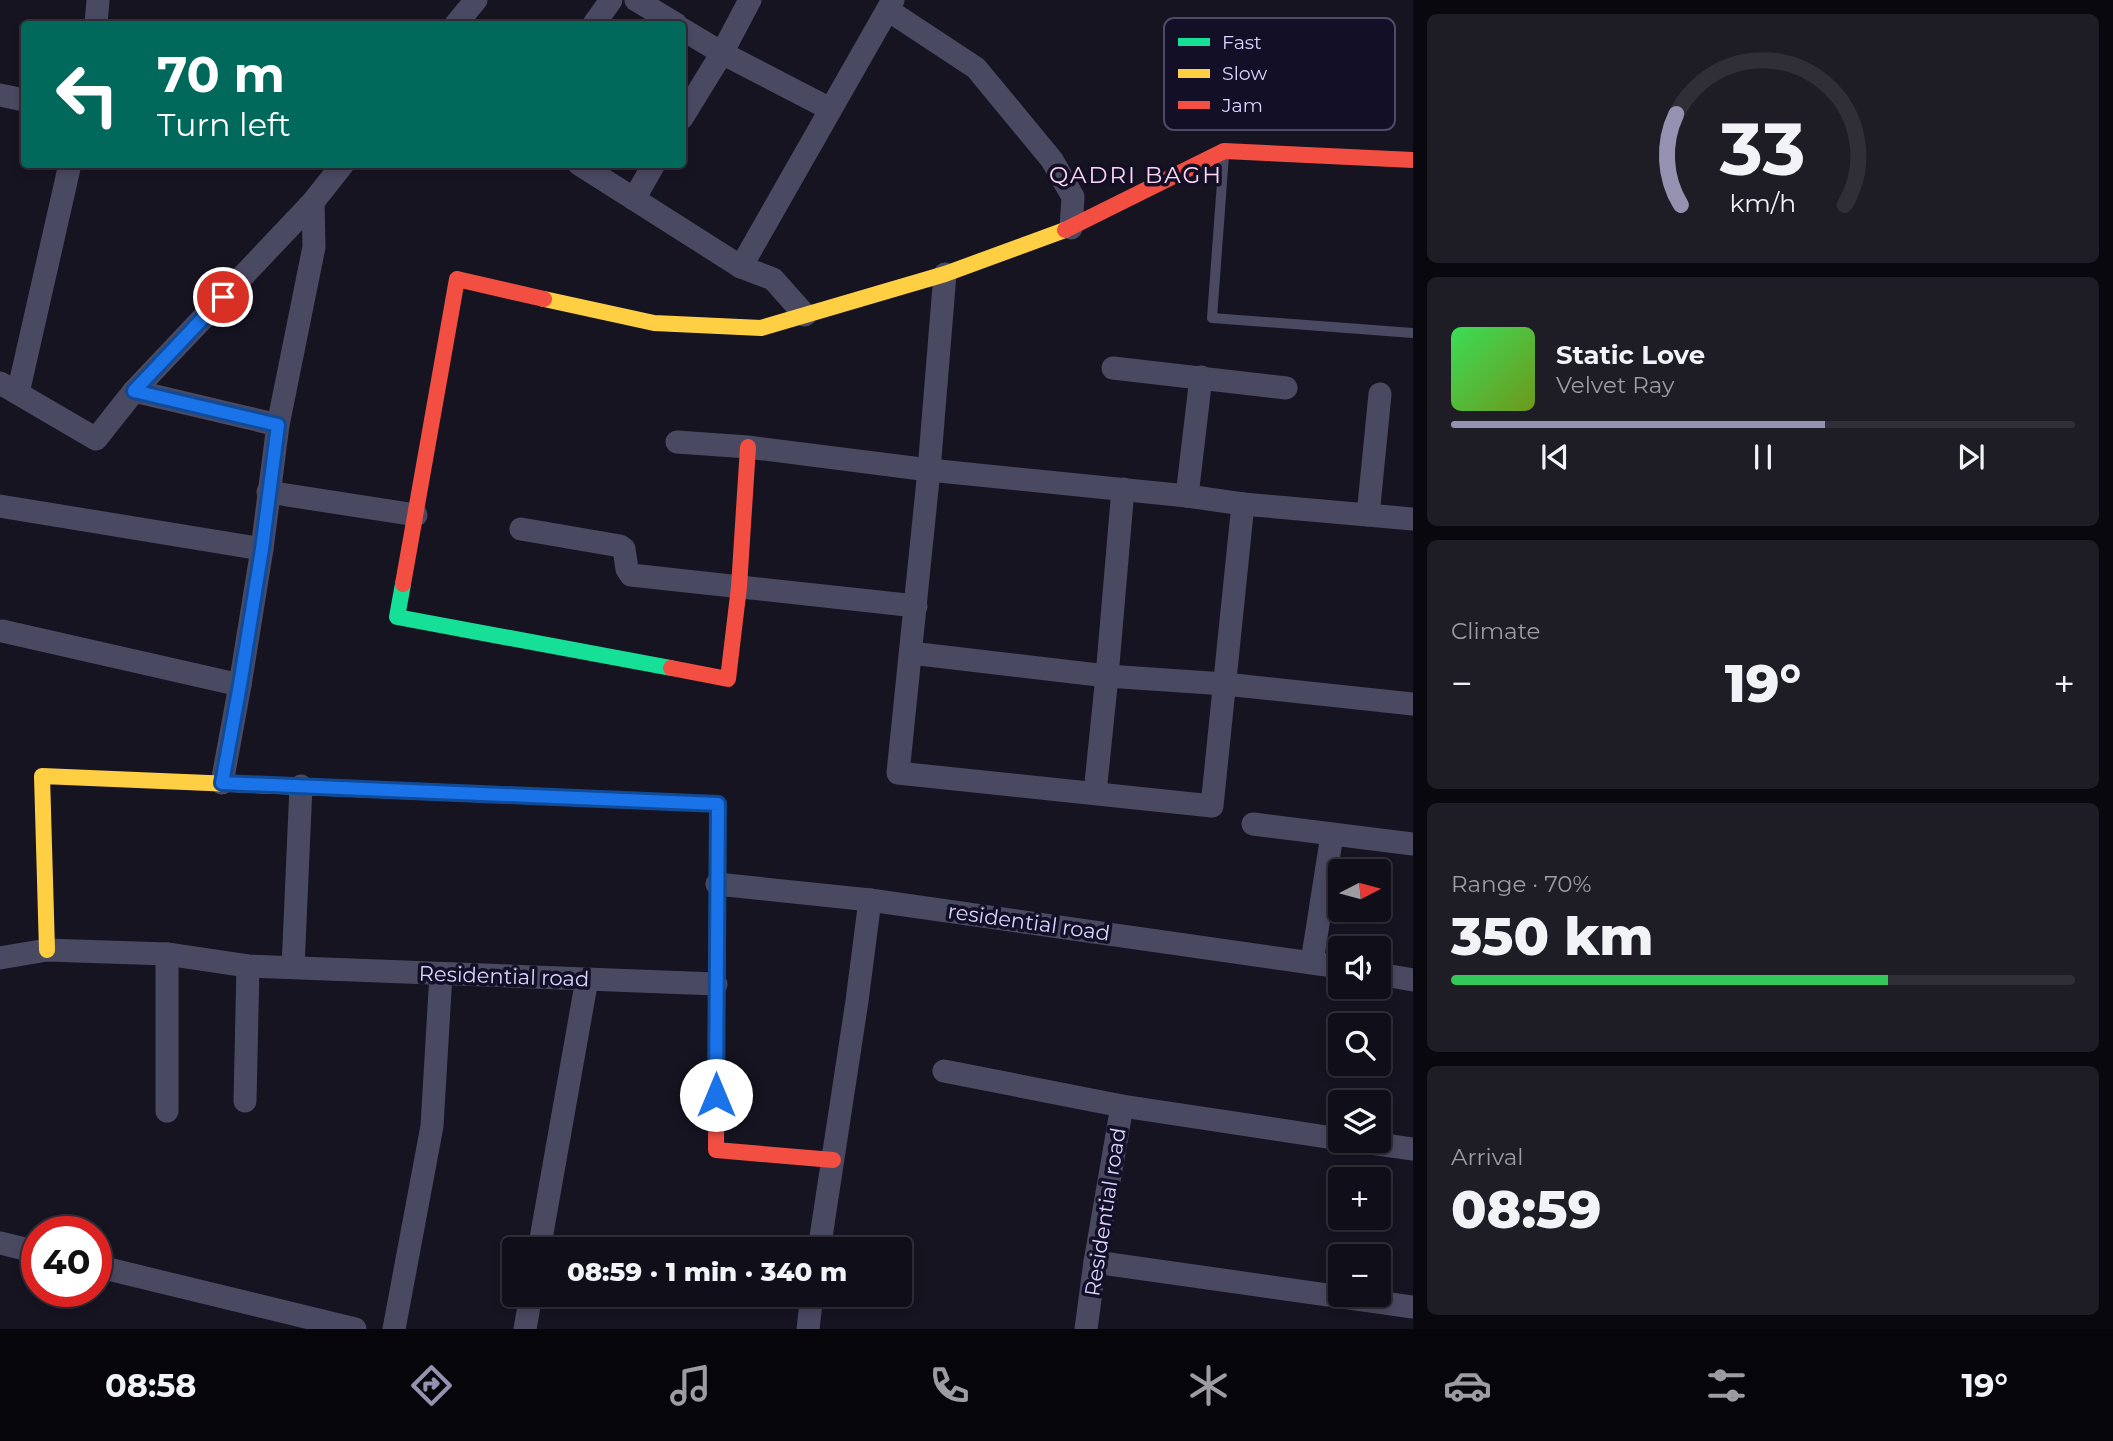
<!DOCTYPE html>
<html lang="en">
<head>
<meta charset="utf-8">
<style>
	:root { --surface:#100f19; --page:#1e1d26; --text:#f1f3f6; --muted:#9c9ca2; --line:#302f38; --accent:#9591b1 }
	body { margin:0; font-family:Montserrat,sans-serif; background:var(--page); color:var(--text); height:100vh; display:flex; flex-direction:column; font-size:26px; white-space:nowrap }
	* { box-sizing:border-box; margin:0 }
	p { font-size:23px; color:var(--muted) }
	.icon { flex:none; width:38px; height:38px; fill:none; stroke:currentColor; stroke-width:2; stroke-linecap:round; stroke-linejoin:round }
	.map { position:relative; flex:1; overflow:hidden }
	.details { display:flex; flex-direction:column; gap:14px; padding:14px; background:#09080e; width:700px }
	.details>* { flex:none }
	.banner { position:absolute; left:21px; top:21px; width:665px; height:147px; border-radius:7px; box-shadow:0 4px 10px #0003,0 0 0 2px var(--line); background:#00695c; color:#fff; overflow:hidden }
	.needle { width:46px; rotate:84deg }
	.tools { position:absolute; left:1328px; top:859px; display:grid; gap:14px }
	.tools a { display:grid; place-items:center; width:63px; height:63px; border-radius:7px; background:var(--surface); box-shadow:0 4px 10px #0003,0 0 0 2px var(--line); font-size:35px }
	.speed { position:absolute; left:21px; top:1216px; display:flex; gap:14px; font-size:35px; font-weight:700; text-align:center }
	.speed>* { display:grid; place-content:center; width:91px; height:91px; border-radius:50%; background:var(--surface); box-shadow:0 4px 10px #0003,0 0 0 2px var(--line); line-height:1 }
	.speed .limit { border:10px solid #d22; background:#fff; color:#111 }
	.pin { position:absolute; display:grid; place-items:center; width:60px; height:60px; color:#fff; margin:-30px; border:4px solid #fff; border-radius:50%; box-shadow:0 2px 7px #0007 }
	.me { position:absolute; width:77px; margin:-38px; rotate:0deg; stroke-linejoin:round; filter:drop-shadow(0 0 5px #0008) }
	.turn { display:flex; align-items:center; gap:24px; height:147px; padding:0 21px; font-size:32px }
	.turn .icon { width:91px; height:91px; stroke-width:2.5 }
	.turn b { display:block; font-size:49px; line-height:60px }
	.big { font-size:52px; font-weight:800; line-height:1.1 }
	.details .tile { flex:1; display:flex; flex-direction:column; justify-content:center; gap:10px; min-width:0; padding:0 24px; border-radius:10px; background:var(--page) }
	.details .dial { align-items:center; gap:0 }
	.dial svg { height:182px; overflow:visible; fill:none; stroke:var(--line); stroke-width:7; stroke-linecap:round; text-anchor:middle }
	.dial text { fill:var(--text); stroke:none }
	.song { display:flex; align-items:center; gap:21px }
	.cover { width:84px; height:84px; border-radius:10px; background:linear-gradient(135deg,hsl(130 70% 55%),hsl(80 70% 35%)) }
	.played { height:7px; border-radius:4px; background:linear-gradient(90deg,var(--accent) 60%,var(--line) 60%) }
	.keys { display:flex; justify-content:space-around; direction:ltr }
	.heat { display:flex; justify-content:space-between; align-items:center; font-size:38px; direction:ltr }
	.charge { height:10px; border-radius:5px; background:linear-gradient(90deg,#34c759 70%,var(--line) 0) }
	.trip { position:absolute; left:502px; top:1237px; width:410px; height:70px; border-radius:7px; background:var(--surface); box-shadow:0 4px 10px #0003,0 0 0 2px var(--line); font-weight:800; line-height:70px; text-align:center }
	.menu { display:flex; height:112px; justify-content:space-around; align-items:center; background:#06060a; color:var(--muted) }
	.menu .icon { width:49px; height:49px }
	.menu .active { color:var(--accent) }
	.menu b { font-size:32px; color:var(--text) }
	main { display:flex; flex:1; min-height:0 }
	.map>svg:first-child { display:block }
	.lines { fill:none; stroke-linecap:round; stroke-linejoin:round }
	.lane { stroke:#4a4962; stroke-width:10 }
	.street { stroke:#4a4962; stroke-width:23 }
	.fast { stroke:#16e098; stroke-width:16 }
	.slow { stroke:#ffcf43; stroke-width:16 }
	.jam { stroke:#f24e42; stroke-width:16 }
	.route-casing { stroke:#114b97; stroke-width:18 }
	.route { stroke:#1a73e8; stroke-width:12 }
	.labels { text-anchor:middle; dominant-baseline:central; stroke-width:7; stroke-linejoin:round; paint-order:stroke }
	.street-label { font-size:21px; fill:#d9d4ff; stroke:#130f26 }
	.neighbourhood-label { font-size:23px; letter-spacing:2px; fill:#ffd6f0; stroke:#130f26 }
	.key { fill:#130f26; stroke:#4e4a67; stroke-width:2 }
	.key-label { font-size:19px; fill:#d9d4ff }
</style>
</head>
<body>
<main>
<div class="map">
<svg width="1413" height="1329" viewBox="0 0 1413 1329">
	<rect width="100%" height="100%" fill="#161421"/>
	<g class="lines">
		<polyline class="lane" points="1224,155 1212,318 1413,333"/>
		<g class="street">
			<polyline points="636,0 676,24"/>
			<polyline points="888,10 976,68 1052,160 1073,197 1071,228"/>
			<polyline points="96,24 98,0"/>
			<polyline points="456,24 476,0"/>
			<polyline points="594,24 611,0"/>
			<polyline points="682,29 722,53 830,109"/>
			<polyline points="0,95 24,100"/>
			<polyline points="682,118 722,53 750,0"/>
			<polyline points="579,164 741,267 773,279 805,315"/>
			<polyline points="634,199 654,164"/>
			<polyline points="741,267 893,0"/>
			<polyline points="945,274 929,470 898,773 1212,806 1243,504"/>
			<polyline points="1113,368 1286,388"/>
			<polyline points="0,383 96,439 134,391 313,202 343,164"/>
			<polyline points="134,391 278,425"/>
			<polyline points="18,393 70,164"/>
			<polyline points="677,442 748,447 929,470 1187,496 1243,504 1413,519"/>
			<polyline points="268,492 416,515"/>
			<polyline points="1187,496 1201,377"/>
			<polyline points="0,506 262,549"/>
			<polyline points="1368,515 1380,394"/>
			<polyline points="521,529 620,546 624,549 627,569 631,575 916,606"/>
			<polyline points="2,631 240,685"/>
			<polyline points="911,653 1107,676 1225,684 1413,704"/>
			<polyline points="222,783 240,685 262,549 278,425 314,247 313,202"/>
			<polyline points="1095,793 1107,676 1123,489"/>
			<polyline points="1253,824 1413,844"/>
			<polyline points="717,884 870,900 1340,967"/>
			<polyline points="0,958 47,950 167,954 248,966 716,984"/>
			<polyline points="1312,962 1332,835"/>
			<polyline points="293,967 301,786"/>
			<polyline points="1379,974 1413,980"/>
			<polyline points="944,1071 1122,1106"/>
			<polyline points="245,1101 248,966"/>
			<polyline points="167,1111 167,954"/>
			<polyline points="1357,1141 1413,1149"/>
			<polyline points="0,1243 37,1252"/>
			<polyline points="539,1250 587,979"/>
			<polyline points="819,1250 857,1001 870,900"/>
			<polyline points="1095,1262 1413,1307"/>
			<polyline points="96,1266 355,1329"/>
			<polyline points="394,1329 432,1126 441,974"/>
			<polyline points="525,1329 531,1295"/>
			<polyline points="808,1329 812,1295"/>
			<polyline points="1086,1329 1095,1262 1122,1106 1340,1139"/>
		</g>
		<g class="fast">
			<polyline points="403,584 397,617 671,668"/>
			<polyline points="279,786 718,804 718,879"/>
		</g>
		<g class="slow">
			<polyline points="544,299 654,323 761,328 945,274 1065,230"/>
			<polyline points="47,950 42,776 279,786"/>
		</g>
		<g class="jam">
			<polyline points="1065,230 1224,151 1413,160"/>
			<polyline points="403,584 457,279 544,299"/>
			<polyline points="671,668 728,679 739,587 748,447"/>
			<polyline points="718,879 716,1150 833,1160"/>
		</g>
	</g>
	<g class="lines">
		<defs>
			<polyline id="route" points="223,297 134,391 278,425 262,549 240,685 222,783 718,804 716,1095"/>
		</defs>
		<use href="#route" class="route-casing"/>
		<use href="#route" class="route"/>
	</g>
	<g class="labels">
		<g class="street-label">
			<text transform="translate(1029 922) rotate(8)">residential road</text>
			<text transform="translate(504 976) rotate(2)">Residential road</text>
			<text transform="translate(1105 1212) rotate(-81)">Residential road</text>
		</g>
		<g class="neighbourhood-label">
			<text x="1136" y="175">QADRI BAGH</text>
		</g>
	</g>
	<rect x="1164" y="18" width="231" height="112" rx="10" class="key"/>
	<rect x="1178" y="38" width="32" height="8" fill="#16e098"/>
	<rect x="1178" y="69" width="32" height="9" fill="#ffcf43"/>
	<rect x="1178" y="101" width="32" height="8" fill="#f24e42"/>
	<g class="key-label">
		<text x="1222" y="49">Fast</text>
		<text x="1222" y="80">Slow</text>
		<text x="1222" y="112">Jam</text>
	</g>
</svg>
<div class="tools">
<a><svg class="needle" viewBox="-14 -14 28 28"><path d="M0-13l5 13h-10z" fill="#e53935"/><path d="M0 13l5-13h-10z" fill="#9c9ca2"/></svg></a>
<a><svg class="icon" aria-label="sound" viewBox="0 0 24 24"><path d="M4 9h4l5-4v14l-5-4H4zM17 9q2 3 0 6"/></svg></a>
<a><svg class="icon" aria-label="search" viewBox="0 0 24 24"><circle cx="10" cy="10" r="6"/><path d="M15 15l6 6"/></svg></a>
<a><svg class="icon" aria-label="layers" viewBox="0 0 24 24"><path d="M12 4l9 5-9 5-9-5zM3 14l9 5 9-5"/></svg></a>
<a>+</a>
<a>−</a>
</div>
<div class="speed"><div class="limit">40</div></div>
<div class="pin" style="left:223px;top:297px;background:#d93025"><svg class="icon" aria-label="arrive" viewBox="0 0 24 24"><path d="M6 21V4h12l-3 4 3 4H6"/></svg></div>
<svg class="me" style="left:716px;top:1095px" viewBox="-20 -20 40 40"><circle r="19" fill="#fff"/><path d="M0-13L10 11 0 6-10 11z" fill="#1a73e8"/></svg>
<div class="trip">08:59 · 1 min · 340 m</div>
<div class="banner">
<div class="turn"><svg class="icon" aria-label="left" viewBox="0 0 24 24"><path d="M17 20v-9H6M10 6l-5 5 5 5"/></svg><div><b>70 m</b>Turn left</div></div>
</div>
</div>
<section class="details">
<div class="tile dial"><svg viewBox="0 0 100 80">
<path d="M14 69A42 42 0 1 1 86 69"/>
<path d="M14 69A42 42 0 0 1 12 29" stroke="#9591b1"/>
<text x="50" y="56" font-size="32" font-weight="700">33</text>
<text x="50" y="72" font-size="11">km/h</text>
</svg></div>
<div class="tile">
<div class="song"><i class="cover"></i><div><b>Static Love</b><p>Velvet Ray</p></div></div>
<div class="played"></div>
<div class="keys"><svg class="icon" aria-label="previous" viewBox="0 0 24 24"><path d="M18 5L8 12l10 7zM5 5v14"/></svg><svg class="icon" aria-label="pause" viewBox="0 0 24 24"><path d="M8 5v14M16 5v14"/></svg><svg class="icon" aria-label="next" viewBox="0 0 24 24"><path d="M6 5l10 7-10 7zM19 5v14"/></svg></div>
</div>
<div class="tile"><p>Climate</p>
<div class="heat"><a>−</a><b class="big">19°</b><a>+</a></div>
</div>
<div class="tile"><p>Range · 70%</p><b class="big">350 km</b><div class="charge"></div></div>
<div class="tile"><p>Arrival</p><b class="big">08:59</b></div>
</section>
</main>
<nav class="menu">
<b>08:58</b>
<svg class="icon active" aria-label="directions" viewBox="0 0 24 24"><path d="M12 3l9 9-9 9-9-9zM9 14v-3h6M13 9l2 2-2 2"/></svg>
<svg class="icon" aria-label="music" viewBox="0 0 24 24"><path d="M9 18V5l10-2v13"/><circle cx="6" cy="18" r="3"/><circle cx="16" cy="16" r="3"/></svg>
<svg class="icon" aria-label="phone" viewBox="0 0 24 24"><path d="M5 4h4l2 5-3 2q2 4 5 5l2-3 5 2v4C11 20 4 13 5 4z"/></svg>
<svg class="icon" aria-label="climate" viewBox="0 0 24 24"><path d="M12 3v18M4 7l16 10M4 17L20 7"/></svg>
<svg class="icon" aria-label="car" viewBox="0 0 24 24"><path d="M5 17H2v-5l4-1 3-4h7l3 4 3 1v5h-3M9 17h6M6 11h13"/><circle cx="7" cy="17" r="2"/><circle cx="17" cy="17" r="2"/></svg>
<svg class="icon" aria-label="filters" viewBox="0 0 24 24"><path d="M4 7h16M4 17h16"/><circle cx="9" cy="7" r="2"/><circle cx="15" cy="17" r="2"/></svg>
<b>19°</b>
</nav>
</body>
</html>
